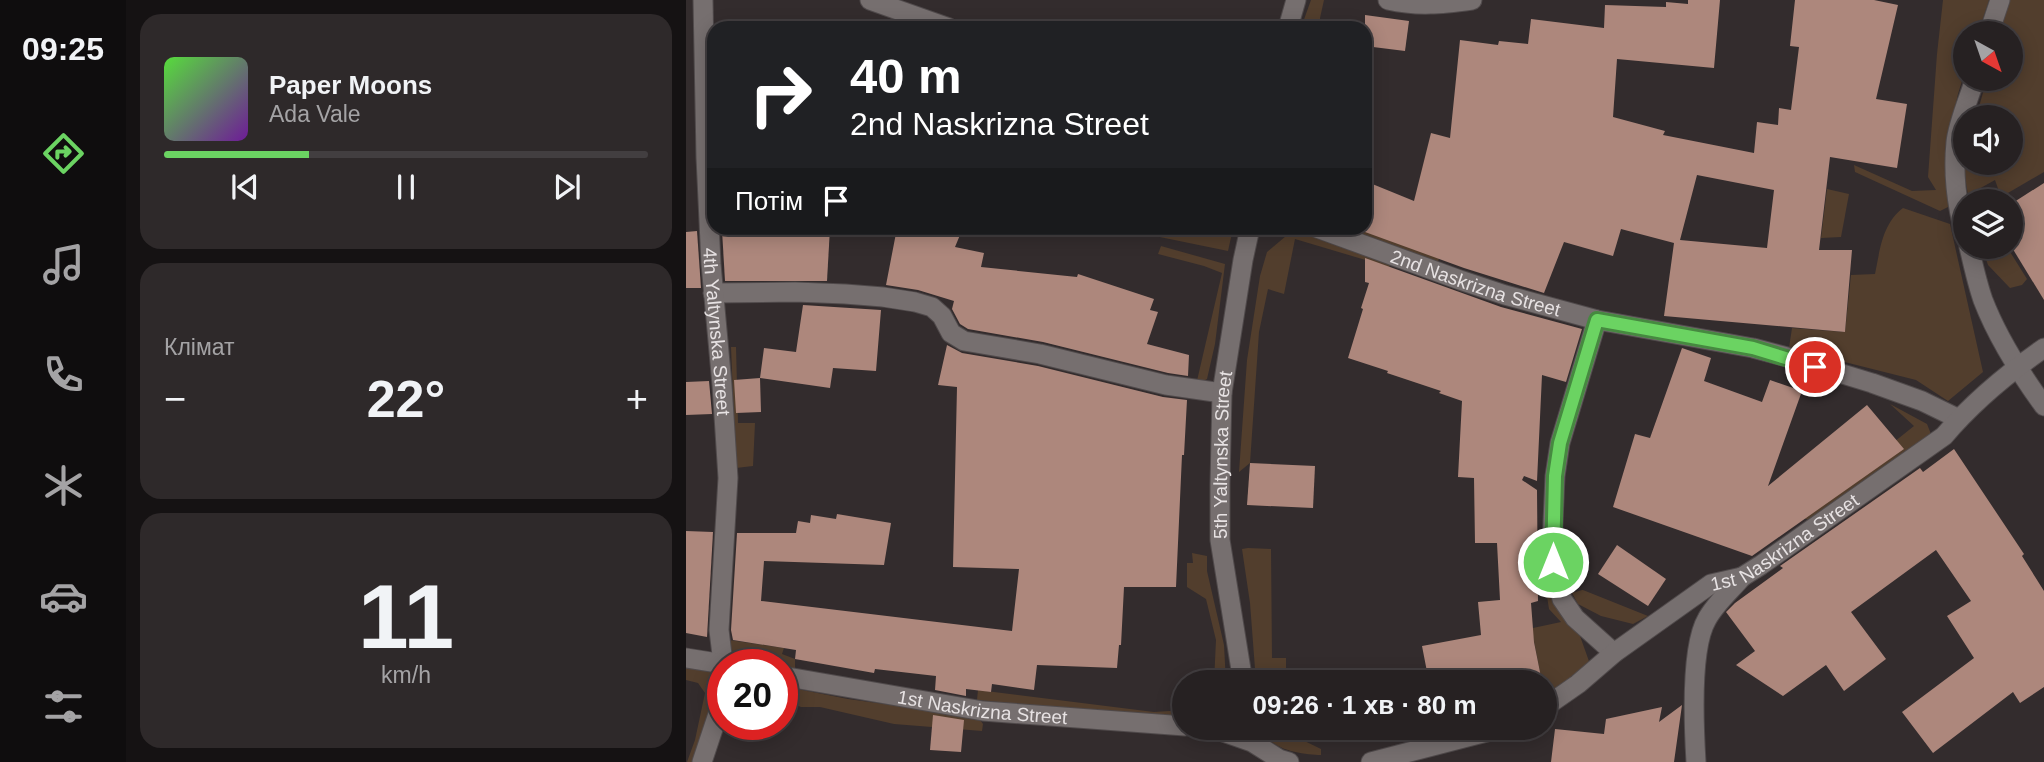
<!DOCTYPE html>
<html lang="uk">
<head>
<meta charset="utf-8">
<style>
	:root { --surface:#262122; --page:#2e292a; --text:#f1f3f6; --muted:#a4a3a5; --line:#423e40; --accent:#6bd362 }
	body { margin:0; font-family:Arial,sans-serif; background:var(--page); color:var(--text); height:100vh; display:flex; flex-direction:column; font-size:26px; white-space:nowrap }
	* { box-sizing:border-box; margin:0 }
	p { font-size:23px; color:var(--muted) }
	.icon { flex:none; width:38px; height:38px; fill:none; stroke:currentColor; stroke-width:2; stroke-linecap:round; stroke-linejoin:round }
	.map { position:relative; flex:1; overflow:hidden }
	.side { display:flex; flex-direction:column; gap:14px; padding:14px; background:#151213; width:560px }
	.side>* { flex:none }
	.guide { position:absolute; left:21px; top:21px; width:665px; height:214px; border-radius:21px; box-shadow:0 4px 18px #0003,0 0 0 2px var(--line); background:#202124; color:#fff; overflow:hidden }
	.needle { width:46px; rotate:140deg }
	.tools { position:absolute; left:1267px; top:21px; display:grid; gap:14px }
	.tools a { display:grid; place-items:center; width:70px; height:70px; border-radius:50%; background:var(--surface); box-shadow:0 4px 18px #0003,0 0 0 2px var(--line); font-size:35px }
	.speed { position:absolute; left:21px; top:649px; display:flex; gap:14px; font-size:35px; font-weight:700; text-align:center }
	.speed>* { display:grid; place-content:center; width:91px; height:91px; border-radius:50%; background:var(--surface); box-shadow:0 4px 18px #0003,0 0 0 2px var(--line); line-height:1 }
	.speed .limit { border:10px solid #d22; background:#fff; color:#111 }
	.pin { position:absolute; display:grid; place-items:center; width:60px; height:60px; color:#fff; margin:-30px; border:4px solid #fff; border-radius:50%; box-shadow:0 2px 7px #0007 }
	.me { position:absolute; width:77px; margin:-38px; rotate:0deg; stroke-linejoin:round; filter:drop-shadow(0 0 5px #0008) }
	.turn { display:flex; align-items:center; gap:24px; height:147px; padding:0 28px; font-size:32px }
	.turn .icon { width:91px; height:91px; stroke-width:2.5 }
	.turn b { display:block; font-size:49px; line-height:60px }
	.then { display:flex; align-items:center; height:66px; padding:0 28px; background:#0003; gap:14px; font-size:26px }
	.big { font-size:52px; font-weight:700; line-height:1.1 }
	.side .card { flex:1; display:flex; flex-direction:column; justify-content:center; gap:10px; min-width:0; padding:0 24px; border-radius:21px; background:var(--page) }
	.side .dial { align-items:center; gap:0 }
	.dial b { font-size:91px; line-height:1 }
	.song { display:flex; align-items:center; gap:21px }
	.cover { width:84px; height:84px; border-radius:10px; background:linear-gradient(135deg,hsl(110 70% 55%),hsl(280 70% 35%)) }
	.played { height:7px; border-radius:4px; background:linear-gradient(90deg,var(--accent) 30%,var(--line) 30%) }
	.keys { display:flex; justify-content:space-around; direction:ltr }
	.heat { display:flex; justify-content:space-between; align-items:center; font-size:38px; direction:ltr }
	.trip { position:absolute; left:486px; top:670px; width:385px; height:70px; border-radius:35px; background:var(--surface); box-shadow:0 4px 18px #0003,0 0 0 2px var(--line); font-weight:700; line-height:70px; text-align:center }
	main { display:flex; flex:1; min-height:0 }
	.tab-bar { display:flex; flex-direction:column; width:126px; justify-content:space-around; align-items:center; background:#0f0d0e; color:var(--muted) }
	.tab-bar .icon { width:49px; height:49px }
	.tab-bar .active { color:var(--accent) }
	.tab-bar b { font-size:32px; color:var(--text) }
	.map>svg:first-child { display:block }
	.green { fill:#523e2d }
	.building { fill:#ad877c; fill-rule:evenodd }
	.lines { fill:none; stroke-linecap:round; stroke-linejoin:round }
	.service-casing { stroke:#504a4b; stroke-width:21 }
	.minor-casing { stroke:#504a4b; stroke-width:21 }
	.service { stroke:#766f6f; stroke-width:19 }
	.minor { stroke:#766f6f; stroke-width:19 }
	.route-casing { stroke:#468940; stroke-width:18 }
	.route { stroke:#6bd362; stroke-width:12 }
	.labels { text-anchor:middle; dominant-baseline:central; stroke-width:7; stroke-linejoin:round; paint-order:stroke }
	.street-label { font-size:19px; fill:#e7e2e3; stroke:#332c2d }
</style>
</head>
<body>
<main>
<nav class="tab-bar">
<b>09:25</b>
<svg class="icon active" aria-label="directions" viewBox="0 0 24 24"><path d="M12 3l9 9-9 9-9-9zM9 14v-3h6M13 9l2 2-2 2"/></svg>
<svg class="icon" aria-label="music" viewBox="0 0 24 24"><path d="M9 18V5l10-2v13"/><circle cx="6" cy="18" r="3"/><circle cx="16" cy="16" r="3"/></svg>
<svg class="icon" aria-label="phone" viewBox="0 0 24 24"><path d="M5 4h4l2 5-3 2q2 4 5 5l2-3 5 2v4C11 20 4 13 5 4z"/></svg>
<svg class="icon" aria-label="climate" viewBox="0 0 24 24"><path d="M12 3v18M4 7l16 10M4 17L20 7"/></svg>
<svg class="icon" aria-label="car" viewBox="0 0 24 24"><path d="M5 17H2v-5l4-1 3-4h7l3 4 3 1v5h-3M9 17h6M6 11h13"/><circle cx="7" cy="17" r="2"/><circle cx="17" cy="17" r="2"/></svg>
<svg class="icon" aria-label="filters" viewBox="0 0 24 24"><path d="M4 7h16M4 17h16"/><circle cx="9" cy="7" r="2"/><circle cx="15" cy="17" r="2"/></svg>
</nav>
<section class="side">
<div class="card">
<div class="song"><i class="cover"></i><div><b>Paper Moons</b><p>Ada Vale</p></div></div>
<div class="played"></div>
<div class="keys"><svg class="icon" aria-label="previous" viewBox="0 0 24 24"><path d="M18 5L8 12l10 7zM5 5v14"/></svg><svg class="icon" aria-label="pause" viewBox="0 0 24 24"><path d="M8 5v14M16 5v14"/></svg><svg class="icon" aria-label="next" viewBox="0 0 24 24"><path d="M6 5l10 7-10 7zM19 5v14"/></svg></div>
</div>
<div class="card"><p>Клімат</p>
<div class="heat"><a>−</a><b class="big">22°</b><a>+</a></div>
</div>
<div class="card dial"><b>11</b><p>km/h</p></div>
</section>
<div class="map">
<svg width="1358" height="762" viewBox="0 0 1358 762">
	<rect width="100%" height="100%" fill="#332c2d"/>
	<g class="green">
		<polygon points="625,0 638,0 634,18 635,28 616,25"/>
		<polygon points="1257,0 1303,0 1292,33 1279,33 1279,71 1272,94 1260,146 1262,207 1254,211 1169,172 1168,165 1226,191 1250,190 1242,177 1251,54"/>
		<polygon points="1323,0 1358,0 1358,172 1315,197 1309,180 1282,195 1279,177 1279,161 1279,163 1325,163 1325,117 1290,117 1301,79 1325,79 1325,33 1314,33"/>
		<polygon points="1141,189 1163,194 1155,237 1135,238"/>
		<path d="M1217 208 1264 224 1297 372 1262 401 1230 380 1103 348 1106 328 1159 332 1165 275 1189 274C1194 250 1196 224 1217 208Z"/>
		<polygon points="466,228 522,228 546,233 542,251 464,235"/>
		<polygon points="655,228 679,228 755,251 752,262"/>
		<polygon points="623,233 705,264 703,267 609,239 598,294 582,289 573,332 564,463 553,472 561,360 574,276 581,252 600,236"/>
		<polygon points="475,246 539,264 529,344 521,379 510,385 536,273 518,266 472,254"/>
		<polygon points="1296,247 1321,247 1341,279 1336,285 1324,288 1302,265"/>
		<polygon points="45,347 50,347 52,423 69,423 67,466 50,468"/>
		<polygon points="1204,404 1241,424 1245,434 1123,520 1114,517 1228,426"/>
		<polygon points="562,548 585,549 586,658 600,658 600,682 570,682 564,603 556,549"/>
		<polygon points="506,553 521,556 521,571 538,645 540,682 528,682 530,640 520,599 501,587 501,563 507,563"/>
		<polygon points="855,558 866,598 881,622 894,636 904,664 859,697 859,682 856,682 846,631 847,628 875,622 863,609"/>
		<polygon points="896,590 897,590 962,616 947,624 915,616 892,604 886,593"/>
		<polygon points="43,640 98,648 96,654 109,659 109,669 96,667 96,665 54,660 45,651"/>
		<polygon points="0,666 31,672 24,710 7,762 1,762 9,740 19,693 12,683 0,680"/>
		<polygon points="96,686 162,699 292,717 297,724 296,731 208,724 134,707 115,707 96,699"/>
		<polygon points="292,690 468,712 499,710 499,717 465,716 291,700"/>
		<path d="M577 728H600V732L635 749V755C620 755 592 751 582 738 580 735 579 731 577 728Z"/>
	</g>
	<g class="building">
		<path d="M1002 0H1034L1028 68 931 59 927 117 979 131 977 135 1068 153 1071 122 1092 125 1093 108 1105 110 1113 47 1104 46 1109 0H1188L1212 5 1190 99 1221 104 1211 168 1144 157 1133 250H1166L1159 332 978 316 988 243 935 229 927 256 878 242 858 293 778 268 679 232V181L728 201 745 133 764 138 774 40 812 45 813 41 842 44 845 19 918 28 919 5 980 7V2L1002 4ZM1011 175 1088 190 1081 248 994 240Z"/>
		<polygon points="679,15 723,21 719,51 679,46"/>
		<polygon points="1358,183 1358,300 1325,246 1325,204"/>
		<polygon points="97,228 144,228 141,281 39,281 36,230"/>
		<polygon points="211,228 251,228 274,235 269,247 298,253 295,267 391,277 392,274 468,299 464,310 472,312 461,344 503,355 502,376 482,373 357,342 282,329 274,324 266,309 268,301 232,290 200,285"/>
		<polygon points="11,231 15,288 0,288 0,232"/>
		<polygon points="679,258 815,307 896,329 880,382 856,375 851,481 838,476 836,480 851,490 852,601 845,603 848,642 856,682 743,682 736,646 795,635 792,602 814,600 811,543 789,543 788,478 772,477 776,401 753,393 755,391 701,373 702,371 662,358 677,309 675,308 683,283 679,282"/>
		<polygon points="117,305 195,310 190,371 147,368 144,388 74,378 75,412 50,413 48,380 74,378 78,348 110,352"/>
		<polygon points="261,345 276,353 352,366 477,397 501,400 498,455 496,455 490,587 438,587 435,645 433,645 431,668 351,665 348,690 306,684 305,692 280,689 280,696 249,690 250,676 189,669 188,673 109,659 110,650 47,640 45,630 51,533 110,533 112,521 124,523 125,515 150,519 151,514 205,523 198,565 78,561 75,601 326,631 333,569 267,567 271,387 252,385"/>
		<polygon points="996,348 1025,358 1018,381 1076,402 1084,380 1116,391 1082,486 1181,405 1218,449 1066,556 927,507 949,434 964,438"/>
		<polygon points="23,381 26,414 0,415 0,382"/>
		<polygon points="1268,449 1338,554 1336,556 1358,591 1358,687 1334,703 1327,692 1247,753 1216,712 1288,658 1261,616 1285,601 1250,550 1165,612 1200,659 1158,691 1140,665 1097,696 1050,665 1069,651 1040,612 1049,603 1097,568 1094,566 1234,468 1237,472"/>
		<polygon points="564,463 629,466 627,508 561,505"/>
		<polygon points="0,531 27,532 21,637 0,633"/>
		<polygon points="931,545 980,579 962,606 912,574"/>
		<polygon points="996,705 988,762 865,762 869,729 918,734 920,719 976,707 973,722"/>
		<polygon points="247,715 278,720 275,752 244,750"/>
	</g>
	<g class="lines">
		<defs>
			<g id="service">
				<path d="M702 0C733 7 756 4 786 0"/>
				<path id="s1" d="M631 228 774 280 819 295 911 320 1067 348 1101 357 1186 383 1236 401 1273 419"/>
				<polyline points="27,293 109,292 159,294 197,297 229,302 246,307 256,316 265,333 278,341 354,354 480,385 536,393"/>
				<polyline points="911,320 874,443 869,476 866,545 870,577 876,599 889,618 928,653"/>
				<polyline points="16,762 37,699"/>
			</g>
			<g id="minor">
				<path id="s2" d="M17 0 20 157 25 264 36 385 42 478 33 630 37 663"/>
				<polyline points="184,0 263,28"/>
				<polyline points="602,28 610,0"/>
				<polyline points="1303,33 1314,0"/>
				<path d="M1279 235C1271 206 1267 172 1270 142 1272 123 1283 98 1289 79"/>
				<path d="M1283 247C1287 264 1291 283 1297 300 1312 339 1334 373 1358 406"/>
				<polyline points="0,658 44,665"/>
				<path id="s3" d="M96 676 297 711 499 726"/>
				<path id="s4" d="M557 682 534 540V484L536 393 557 260 564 228"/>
				<path id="s5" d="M859 707 892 684 928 653 1025 584 1056 577 1075 565 1258 436C1287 402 1322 373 1358 348"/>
				<polyline points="526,728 566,742 593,759 603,762"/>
				<polyline points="685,762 816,728"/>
				<path d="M1010 762C1008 729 1004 648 1021 619 1029 604 1045 590 1056 577"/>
			</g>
		</defs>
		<use href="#service" class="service-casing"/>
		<use href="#minor" class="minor-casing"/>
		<use href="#service" class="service"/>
		<use href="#minor" class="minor"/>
	</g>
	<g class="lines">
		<defs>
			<polyline id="route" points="867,562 869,476 874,443 911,320 1067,348 1129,367"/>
		</defs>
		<use href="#route" class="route-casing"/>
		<use href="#route" class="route"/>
	</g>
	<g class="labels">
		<g class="street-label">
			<text stroke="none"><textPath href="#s1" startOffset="168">2nd Naskrizna Street</textPath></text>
			<text stroke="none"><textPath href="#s2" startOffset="332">4th Yaltynska Street</textPath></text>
			<text stroke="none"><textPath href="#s4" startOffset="229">5th Yaltynska Street</textPath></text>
			<text stroke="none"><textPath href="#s5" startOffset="292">1st Naskrizna Street</textPath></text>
			<text stroke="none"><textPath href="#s3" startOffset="203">1st Naskrizna Street</textPath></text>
		</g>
	</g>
</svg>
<div class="tools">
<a><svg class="needle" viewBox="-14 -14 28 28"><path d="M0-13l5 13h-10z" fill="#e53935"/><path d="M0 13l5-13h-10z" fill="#a4a3a5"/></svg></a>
<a><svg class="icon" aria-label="sound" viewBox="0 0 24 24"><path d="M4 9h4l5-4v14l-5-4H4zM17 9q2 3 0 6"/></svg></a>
<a><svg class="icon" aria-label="layers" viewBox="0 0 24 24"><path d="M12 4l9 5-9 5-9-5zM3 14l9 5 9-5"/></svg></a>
</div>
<div class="speed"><div class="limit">20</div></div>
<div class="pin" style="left:1129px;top:367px;background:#d93025"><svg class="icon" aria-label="arrive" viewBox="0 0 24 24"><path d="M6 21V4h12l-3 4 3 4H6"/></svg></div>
<svg class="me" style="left:867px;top:562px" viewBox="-20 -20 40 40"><circle r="17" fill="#6bd362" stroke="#fff" stroke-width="3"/><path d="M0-11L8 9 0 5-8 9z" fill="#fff"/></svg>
<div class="trip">09:26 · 1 хв · 80 m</div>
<div class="guide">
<div class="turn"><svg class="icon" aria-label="right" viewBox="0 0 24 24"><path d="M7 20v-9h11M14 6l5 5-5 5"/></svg><div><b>40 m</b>2nd Naskrizna Street</div></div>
<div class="then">Потім<svg class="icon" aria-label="arrive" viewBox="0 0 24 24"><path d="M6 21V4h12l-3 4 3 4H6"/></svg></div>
</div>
</div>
</main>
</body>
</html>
